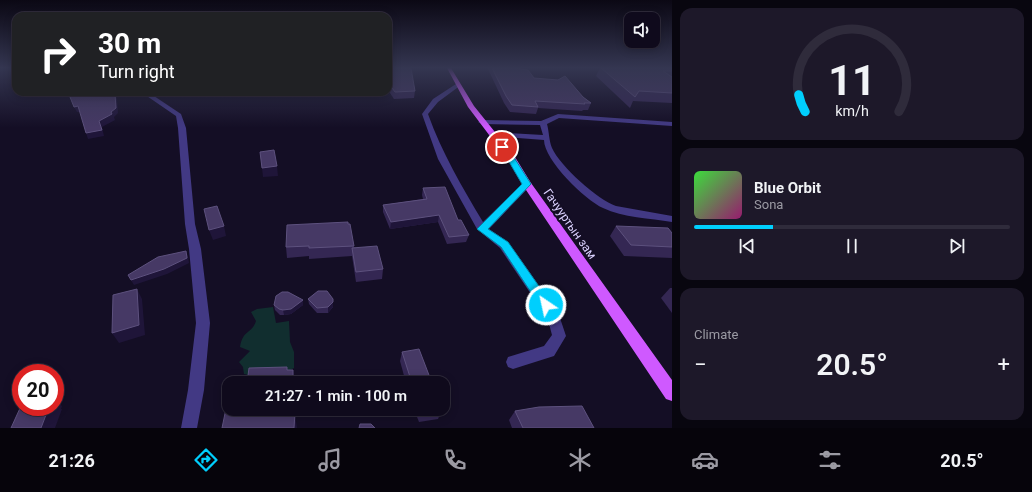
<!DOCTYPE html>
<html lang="en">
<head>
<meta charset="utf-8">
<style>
	:root { --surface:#0f0a1c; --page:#1d1829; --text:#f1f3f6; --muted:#9b9aa3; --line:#2f2b3b; --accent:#00cffd }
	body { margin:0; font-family:Roboto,sans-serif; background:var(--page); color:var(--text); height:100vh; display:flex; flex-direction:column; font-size:15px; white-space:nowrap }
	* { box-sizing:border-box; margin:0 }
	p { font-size:13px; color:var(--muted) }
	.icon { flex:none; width:22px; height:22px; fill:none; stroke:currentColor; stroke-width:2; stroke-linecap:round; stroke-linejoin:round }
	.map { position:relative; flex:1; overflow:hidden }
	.details { display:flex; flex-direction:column; gap:8px; padding:8px; background:#08060f; width:360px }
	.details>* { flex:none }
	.guide { position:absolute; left:12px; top:12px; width:380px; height:84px; border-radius:12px; box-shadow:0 2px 10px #0003,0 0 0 1px var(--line); background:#202124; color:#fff; overflow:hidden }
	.fabs { position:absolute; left:624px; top:12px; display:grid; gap:8px }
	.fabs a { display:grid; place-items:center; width:36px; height:36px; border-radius:8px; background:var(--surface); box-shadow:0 2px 10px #0003,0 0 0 1px var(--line); font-size:20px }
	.speed { position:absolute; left:12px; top:364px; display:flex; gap:8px; font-size:20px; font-weight:700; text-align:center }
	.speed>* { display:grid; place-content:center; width:52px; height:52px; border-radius:50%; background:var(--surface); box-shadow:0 2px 10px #0003,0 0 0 1px var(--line); line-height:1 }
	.speed .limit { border:6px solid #d22; background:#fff; color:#111 }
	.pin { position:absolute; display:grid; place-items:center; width:34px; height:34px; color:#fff; margin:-17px; border:2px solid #fff; border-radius:50%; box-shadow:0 1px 4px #0007 }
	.me { position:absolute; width:44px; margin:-22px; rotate:326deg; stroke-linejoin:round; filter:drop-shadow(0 0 3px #0008) }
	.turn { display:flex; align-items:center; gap:14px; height:84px; padding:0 20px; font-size:18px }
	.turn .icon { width:52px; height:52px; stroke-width:2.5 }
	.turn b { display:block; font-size:28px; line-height:34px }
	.big { font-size:30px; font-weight:600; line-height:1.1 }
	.details .card { flex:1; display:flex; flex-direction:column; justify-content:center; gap:6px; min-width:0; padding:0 14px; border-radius:12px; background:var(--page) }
	.details .dial { align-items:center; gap:0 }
	.dial svg { height:104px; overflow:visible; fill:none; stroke:var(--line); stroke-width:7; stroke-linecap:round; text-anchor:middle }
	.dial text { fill:var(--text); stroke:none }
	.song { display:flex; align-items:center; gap:12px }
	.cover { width:48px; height:48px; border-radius:6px; background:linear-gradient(135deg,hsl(120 70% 55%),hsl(320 70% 35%)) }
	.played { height:4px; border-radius:2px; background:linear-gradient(90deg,var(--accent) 25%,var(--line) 25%) }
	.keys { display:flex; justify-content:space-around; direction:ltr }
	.heat { display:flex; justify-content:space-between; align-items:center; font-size:22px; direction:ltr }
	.trip { position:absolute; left:222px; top:376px; width:228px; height:40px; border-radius:12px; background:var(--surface); box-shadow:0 2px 10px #0003,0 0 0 1px var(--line); font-weight:600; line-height:40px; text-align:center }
	.dock { display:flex; height:64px; justify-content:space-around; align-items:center; background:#06040b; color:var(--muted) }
	.dock .icon { width:28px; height:28px }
	.dock .on { color:var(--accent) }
	.dock b { font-size:18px; color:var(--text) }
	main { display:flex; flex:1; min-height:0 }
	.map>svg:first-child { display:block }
	.green { fill:#112e2f }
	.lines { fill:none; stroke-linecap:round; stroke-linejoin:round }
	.minor { fill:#423984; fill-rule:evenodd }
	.major { fill:#cf59ff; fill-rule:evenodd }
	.wall { fill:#342753 }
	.shaded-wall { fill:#1f1539 }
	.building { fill:#463965; stroke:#5d517e }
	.route { fill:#00cffd; stroke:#0087a4 }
	.labels { text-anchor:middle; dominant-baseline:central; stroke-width:4; stroke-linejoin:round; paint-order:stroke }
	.street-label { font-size:12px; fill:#dbd2ff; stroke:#140e25 }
</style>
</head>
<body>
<main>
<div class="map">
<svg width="672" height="428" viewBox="0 0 672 428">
	<rect width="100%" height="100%" fill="#140e25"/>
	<path class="green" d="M273 307 276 323 289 321 290 342 294 352V368C278 376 261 379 244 374L243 367 239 362 250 351 240 347C243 329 252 334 256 321L251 312 257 309Z"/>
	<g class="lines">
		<g class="minor">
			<path d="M456 84 461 85 438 102 428 114C442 153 462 187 483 222L524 182 527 181 532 184 489 229 508 242 528 270 559 315 566 336 554 356 513 369 508 367 506 362 508 357 544 346 552 335 548 320 541 309 500 248 477 229 438 159 422 114 433 99Z"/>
			<polygon points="141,92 148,92 181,114 186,128 195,224 201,249 210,323 204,390 197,428 181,428 188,390 196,323 189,249 185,224 178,128 176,116"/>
			<path d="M558 114 672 122V126L559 118 547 124C549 131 549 141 552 148 560 166 598 200 616 206L672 216V222C650 218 623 218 603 208 585 200 544 160 544 140L492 136 488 134 492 132 543 135 540 125 482 124 478 122 482 120 541 121Z"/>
		</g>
		<polygon class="major" points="447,68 451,68 474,106 515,157 531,183 672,380 672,401 666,399 522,184 508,160 468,107"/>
	</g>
	<g class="wall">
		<polygon points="388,68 415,91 414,98 394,99 388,90"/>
		<polygon points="488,68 514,68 534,78 583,97 591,103 588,110 583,110 582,111 538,108 536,114 510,112 504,103 488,69"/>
		<polygon points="600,68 672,68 672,103 633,101 630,108 596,76"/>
		<polygon points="423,188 458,220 469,235 466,242 447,244 438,222 390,229 383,212 383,205 423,199 422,195"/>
		<polygon points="348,224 354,247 383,269 382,279 356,282 352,256 309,259 309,256 287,258 286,247"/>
		<polygon points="616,226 672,233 672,258 624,256 610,236"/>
		<polygon points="670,288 672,288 672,313 661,298"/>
		<polygon points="308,299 333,307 328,313 317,313 309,304"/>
		<polygon points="303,300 303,305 291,314 284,315 280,315 275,310 274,305"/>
		<polygon points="402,352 432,383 406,383 400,361"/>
		<polygon points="414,409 442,409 442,410 438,419 419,422"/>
		<polygon points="515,411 594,428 512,428 509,420"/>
	</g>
	<g class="shaded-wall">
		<polygon points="115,94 117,99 118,113 114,117 115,120 102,127 104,136 88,139 86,133 99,121 111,112"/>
		<polygon points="78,106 81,112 77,112 74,107"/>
		<polygon points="277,166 278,176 263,177 262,168"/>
		<polygon points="439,215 438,222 390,229 391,222"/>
		<polygon points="224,226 226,236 213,240 209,230"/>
		<polygon points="186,251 188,256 189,263 167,274 134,285 131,280"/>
		<polygon points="137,289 142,299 145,335 119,343 112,333"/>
		<polygon points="333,299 333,307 328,313 328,307"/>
		<polygon points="303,300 303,305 291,314 284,315 283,310"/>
		<polygon points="293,370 295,383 293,383"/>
		<polygon points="55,400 62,406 61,409 62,409 55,428 41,428 49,407 55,407"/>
		<polygon points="293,409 296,409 295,415 297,428 294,428"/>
	</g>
	<g class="building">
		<polygon points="388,68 411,68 415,91 395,92 388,82"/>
		<polygon points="492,68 514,68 528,70 534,78 558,80 565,76 583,97 591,103 584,103 585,104 535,101 538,107 512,105 506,96"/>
		<polygon points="601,68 672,68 672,71 663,71 672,77 672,93 639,91 635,97"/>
		<polygon points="68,92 112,92 115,94 116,108 111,112 112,114 99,121 102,130 86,133 78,106 74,107"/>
		<polygon points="274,150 277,166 262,168 260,152"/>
		<polygon points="445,187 458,220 461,220 469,235 449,237 439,215 391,222 383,205 427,199 423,188"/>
		<polygon points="217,206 224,226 209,230 204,209"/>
		<polygon points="348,222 348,224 350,224 354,246 309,248 309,246 286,247 287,225"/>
		<polygon points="616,226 668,228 672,233 672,247 631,245"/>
		<polygon points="377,246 383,269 356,272 352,248"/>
		<polygon points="186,251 187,258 164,269 131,280 128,275 158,257"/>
		<polygon points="137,289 139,325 112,333 113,295"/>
		<polygon points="318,291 327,291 333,299 333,302 328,307 317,308 308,299"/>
		<polygon points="282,292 288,292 303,300 291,309 283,310 279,309 274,305 276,296"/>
		<polygon points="419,349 432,383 412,383 402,352"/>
		<polygon points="287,367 287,370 293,370 293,383 247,383 249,368"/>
		<polygon points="229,394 229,409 293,409 293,413 295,413 294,428 222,428"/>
		<polygon points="21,406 21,407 49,407 41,428 11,428"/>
		<polygon points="582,406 594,428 523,428 515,411 539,407"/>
		<polygon points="420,409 442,409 442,410 422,414"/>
		<polygon points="360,424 371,424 375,428 359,428"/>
	</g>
	<linearGradient id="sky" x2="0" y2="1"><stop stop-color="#0b0814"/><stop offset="0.53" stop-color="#343651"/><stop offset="1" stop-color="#343651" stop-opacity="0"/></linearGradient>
	<rect width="672" height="128" fill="url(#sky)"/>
	<polygon class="route" points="502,144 504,145 515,159 531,184 488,229 508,242 550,302 552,305 550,309 546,310 542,309 501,247 477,229 522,184 508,160 498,147"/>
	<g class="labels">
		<g class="street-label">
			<text transform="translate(570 224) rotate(55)">Гачууртын зам</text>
		</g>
	</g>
</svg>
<div class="fabs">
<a><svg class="icon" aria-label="sound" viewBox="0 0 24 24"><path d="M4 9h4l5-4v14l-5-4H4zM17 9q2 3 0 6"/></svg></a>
</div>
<div class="speed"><div class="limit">20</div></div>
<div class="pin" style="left:502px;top:147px;background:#d93025"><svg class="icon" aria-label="arrive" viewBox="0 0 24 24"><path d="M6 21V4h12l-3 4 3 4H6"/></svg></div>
<svg class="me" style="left:546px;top:305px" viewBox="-20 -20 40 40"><circle r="17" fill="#00cffd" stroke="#fff" stroke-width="3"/><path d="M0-11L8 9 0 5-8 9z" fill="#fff"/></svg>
<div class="trip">21:27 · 1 min · 100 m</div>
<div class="guide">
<div class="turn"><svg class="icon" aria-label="right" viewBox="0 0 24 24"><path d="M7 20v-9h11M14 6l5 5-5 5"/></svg><div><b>30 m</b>Turn right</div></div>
</div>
</div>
<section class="details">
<div class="card dial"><svg viewBox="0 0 100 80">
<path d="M14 69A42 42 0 1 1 86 69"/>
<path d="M14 69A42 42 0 0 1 9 56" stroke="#00cffd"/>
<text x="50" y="56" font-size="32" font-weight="700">11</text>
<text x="50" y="72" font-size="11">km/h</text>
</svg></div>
<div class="card">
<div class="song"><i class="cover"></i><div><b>Blue Orbit</b><p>Sona</p></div></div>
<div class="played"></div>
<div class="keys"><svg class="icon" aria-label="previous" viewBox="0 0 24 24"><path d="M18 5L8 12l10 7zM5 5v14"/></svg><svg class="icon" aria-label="pause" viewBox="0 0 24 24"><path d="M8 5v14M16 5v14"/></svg><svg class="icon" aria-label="next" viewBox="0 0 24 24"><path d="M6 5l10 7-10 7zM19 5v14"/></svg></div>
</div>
<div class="card"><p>Climate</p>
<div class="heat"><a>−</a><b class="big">20.5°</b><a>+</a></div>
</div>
</section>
</main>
<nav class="dock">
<b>21:26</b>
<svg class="icon on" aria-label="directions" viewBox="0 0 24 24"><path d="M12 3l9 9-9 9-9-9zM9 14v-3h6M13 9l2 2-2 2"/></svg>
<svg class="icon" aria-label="music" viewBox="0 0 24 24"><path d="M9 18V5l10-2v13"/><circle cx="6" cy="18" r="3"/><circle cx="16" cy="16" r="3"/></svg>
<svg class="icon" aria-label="phone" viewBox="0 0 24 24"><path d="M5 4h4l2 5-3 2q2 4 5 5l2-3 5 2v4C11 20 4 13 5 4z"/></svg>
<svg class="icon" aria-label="climate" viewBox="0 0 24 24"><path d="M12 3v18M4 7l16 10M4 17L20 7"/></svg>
<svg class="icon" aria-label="car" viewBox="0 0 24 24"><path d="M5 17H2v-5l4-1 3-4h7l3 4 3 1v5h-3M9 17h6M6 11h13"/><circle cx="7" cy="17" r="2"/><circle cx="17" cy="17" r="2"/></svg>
<svg class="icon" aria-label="filters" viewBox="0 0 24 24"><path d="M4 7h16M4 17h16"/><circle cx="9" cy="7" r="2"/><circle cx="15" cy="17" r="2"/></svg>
<b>20.5°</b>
</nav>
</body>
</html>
